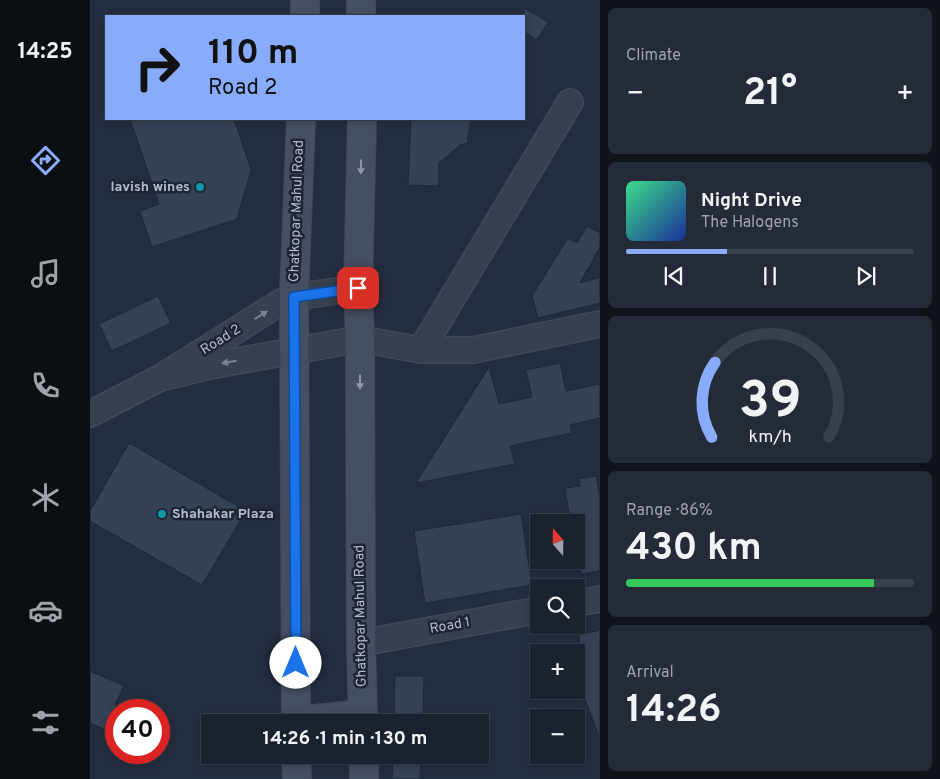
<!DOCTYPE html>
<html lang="en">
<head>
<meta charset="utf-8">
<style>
	:root { --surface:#1b222f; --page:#242a37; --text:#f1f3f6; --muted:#a0a4aa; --line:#393f4b; --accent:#88acfb }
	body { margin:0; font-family:Overpass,sans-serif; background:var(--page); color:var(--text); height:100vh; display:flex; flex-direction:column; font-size:19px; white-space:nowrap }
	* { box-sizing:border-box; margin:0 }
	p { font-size:16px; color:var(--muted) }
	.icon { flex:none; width:28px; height:28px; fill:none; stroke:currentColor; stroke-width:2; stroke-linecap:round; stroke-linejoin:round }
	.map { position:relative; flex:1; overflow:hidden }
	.side { display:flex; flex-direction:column; gap:8px; padding:8px; background:#0f131a; width:340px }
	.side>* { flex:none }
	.guide { position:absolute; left:15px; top:15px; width:420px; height:105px; border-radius:0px; box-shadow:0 2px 8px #0003,0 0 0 1px var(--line); background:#88acfb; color:#111; overflow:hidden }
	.needle { width:32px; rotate:340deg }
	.tools { position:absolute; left:440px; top:514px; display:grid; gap:10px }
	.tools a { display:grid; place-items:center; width:55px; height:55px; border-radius:0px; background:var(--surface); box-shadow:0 2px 8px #0003,0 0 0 1px var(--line); font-size:25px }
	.speed { position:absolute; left:15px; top:699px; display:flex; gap:10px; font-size:25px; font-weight:700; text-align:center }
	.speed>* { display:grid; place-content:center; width:65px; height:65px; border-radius:50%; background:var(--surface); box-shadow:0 2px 8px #0003,0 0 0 1px var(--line); line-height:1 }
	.speed .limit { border:8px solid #d22; background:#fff; color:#111 }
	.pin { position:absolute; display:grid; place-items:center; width:42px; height:42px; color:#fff; margin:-21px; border-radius:10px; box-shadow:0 2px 8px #0006 }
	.me { position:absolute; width:55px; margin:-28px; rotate:0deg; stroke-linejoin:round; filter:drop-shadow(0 0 4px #0008) }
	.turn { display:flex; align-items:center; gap:18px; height:105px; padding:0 20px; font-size:22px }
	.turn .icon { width:65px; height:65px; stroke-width:2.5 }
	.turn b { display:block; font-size:35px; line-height:42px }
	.big { font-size:38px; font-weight:700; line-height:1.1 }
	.side .tile { flex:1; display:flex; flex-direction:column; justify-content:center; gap:8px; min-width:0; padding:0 18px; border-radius:8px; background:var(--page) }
	.side .dial { align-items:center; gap:0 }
	.dial svg { height:130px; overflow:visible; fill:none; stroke:var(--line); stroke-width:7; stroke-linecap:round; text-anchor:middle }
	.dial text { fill:var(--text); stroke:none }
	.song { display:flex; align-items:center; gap:15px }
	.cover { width:60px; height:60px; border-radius:8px; background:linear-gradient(135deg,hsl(150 70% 55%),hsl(230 70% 35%)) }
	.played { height:5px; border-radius:2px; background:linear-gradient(90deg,var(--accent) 35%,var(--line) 35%) }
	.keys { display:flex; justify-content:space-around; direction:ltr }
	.heat { display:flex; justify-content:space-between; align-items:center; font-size:28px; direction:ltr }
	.charge { height:8px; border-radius:4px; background:linear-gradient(90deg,#34c759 86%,var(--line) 0) }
	.trip { position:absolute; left:111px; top:714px; width:288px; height:50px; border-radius:0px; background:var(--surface); box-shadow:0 2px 8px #0003,0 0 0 1px var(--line); font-weight:700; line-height:50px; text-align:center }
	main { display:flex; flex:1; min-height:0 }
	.dock { display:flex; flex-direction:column; width:90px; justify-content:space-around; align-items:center; background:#0b0e13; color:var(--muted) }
	.dock .icon { width:35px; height:35px }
	.dock .selected { color:var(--accent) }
	.dock b { font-size:22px; color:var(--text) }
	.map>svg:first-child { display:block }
	.building { fill:#354155; stroke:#1f2736 }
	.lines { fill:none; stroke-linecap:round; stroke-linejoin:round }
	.street-casing { stroke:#414958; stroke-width:28 }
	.secondary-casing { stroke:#414958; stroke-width:30 }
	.street { stroke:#38404f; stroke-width:25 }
	.secondary { stroke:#464e62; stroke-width:28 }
	.oneway { fill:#8e95a6 }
	.oneway2 { fill:#7c8493 }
	.route-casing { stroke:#114b97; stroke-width:12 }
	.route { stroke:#1a73e8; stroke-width:9 }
	.culture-dot { fill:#0f9aa8; stroke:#1d2534; stroke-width:2 }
	.labels { text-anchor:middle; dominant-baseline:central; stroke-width:5; stroke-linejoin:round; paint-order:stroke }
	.poi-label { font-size:14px; font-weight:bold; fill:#b4bbca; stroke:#1d2534; text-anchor:end }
	.street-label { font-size:14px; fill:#b4bbca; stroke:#1d2534 }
</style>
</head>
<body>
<main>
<nav class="dock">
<b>14:25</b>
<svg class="icon selected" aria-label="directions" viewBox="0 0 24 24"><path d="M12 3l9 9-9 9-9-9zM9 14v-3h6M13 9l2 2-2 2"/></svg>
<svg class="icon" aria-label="music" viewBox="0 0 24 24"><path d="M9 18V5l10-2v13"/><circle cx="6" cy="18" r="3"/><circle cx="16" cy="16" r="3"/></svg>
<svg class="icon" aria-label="phone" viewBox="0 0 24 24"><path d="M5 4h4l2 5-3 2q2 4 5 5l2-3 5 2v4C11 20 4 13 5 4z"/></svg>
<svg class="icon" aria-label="climate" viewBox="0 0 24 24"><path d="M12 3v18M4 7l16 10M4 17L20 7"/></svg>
<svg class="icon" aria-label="car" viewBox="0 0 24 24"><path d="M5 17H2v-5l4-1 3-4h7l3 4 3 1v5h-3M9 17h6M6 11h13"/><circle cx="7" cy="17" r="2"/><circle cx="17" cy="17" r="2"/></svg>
<svg class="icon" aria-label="filters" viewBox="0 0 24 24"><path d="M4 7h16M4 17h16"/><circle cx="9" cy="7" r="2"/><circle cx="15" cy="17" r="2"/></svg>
</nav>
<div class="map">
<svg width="510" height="779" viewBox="0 0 510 779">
	<rect width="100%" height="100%" fill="#242d3f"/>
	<g class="building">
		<polygon points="434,8 458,22 447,40 434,32"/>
		<polygon points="40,119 144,119 161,170 147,219 62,247 50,211 69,204"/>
		<polygon points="321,119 381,119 377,143 370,145 349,163 349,186 318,185"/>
		<polygon points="497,226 510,233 510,247 490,283 510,277 510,303 448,318 442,296 478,238 487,243"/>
		<polygon points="68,296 81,323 22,351 9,324"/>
		<polygon points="470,363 476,391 510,384 510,418 480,425 482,433 420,446 425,464 326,483 399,367 409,404 442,397 436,370"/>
		<polygon points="39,443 156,511 112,585 0,521 0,511"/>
		<polygon points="506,476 510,498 510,571 491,574 486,546 486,518 480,519 475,488 490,486 489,479"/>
		<polygon points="431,514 442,585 335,603 324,531"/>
		<polygon points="510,630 510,735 509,736 493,694 489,635"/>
		<polygon points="0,671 34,686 26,703 26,734 0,723"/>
		<polygon points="305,676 334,676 333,722 304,722"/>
		<polygon points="303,755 331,755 330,779 302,779"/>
	</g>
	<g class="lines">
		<defs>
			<g id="street">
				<polyline points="331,350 480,102"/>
				<polyline points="70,378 125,365 270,339 331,350 383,350 510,324"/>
				<polyline points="0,414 70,378 191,302 204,297 268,288"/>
				<polyline points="486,603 510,599"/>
				<polyline points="271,643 449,610"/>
			</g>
			<g id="secondary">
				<polyline points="271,0 271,16"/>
				<polyline points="215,16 215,0"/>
				<polyline points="272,119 268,288 270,339 271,643 273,722"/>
				<polyline points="206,721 273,714"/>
				<polyline points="206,722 204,297 211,119"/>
				<polyline points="206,755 207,779"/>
				<polyline points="274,755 274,779"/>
			</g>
		</defs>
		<use href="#street" class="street-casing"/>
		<use href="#secondary" class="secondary-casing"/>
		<use href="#street" class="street"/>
		<use href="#secondary" class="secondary"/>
	</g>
	<defs><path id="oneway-solid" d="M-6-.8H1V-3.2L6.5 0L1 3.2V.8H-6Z" transform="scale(1.25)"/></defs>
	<g class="oneway">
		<use href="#oneway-solid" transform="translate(271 167) rotate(91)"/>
		<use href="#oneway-solid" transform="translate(270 382) rotate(90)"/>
	</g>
	<g class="oneway2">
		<use href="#oneway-solid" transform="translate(171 315) rotate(-32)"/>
		<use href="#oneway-solid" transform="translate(139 362) rotate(170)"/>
	</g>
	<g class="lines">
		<defs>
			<polyline id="route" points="206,663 204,297 268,288"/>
		</defs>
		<use href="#route" class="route-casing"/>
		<use href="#route" class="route"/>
	</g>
	<g class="culture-dot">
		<circle cx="110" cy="187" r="5"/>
		<circle cx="72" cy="514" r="5"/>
	</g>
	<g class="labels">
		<g class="poi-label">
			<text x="100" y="187">lavish wines</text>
			<text x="82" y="514" text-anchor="start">Shahakar Plaza</text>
		</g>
		<g class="street-label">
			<text transform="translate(207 211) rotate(-88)">Ghatkopar Mahul Road</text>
			<text transform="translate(131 340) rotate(-32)">Road 2</text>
			<text transform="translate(271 616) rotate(-91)">Ghatkopar Mahul Road</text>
			<text transform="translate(360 626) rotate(-10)">Road 1</text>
		</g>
	</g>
</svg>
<div class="tools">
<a><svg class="needle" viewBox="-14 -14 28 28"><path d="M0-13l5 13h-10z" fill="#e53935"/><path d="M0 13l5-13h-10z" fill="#a0a4aa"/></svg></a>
<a><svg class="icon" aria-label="search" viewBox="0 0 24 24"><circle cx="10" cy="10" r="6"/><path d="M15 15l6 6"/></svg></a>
<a>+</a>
<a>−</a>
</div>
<div class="speed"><div class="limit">40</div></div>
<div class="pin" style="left:268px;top:288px;background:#d93025"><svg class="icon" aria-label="arrive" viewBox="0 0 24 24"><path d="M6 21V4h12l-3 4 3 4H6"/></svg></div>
<svg class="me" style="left:206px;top:663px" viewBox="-20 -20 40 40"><circle r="19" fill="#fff"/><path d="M0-13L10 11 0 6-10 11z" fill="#1a73e8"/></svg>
<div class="trip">14:26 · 1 min · 130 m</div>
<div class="guide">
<div class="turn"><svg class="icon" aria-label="right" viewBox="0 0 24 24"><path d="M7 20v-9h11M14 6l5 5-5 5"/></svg><div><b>110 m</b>Road 2</div></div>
</div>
</div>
<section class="side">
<div class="tile"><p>Climate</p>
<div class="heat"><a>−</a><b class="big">21°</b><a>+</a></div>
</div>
<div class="tile">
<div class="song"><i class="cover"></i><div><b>Night Drive</b><p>The Halogens</p></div></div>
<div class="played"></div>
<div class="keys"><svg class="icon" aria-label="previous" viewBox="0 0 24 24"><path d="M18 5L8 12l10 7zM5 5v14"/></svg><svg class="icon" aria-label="pause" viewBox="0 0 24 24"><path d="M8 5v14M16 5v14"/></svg><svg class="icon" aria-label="next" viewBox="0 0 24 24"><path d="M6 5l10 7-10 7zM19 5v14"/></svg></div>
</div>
<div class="tile dial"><svg viewBox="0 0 100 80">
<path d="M14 69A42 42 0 1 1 86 69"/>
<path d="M14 69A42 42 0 0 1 16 23" stroke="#88acfb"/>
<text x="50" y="56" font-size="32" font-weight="700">39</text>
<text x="50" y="72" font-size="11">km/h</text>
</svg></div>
<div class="tile"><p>Range · 86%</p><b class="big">430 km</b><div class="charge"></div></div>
<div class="tile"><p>Arrival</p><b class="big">14:26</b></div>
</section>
</main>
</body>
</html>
